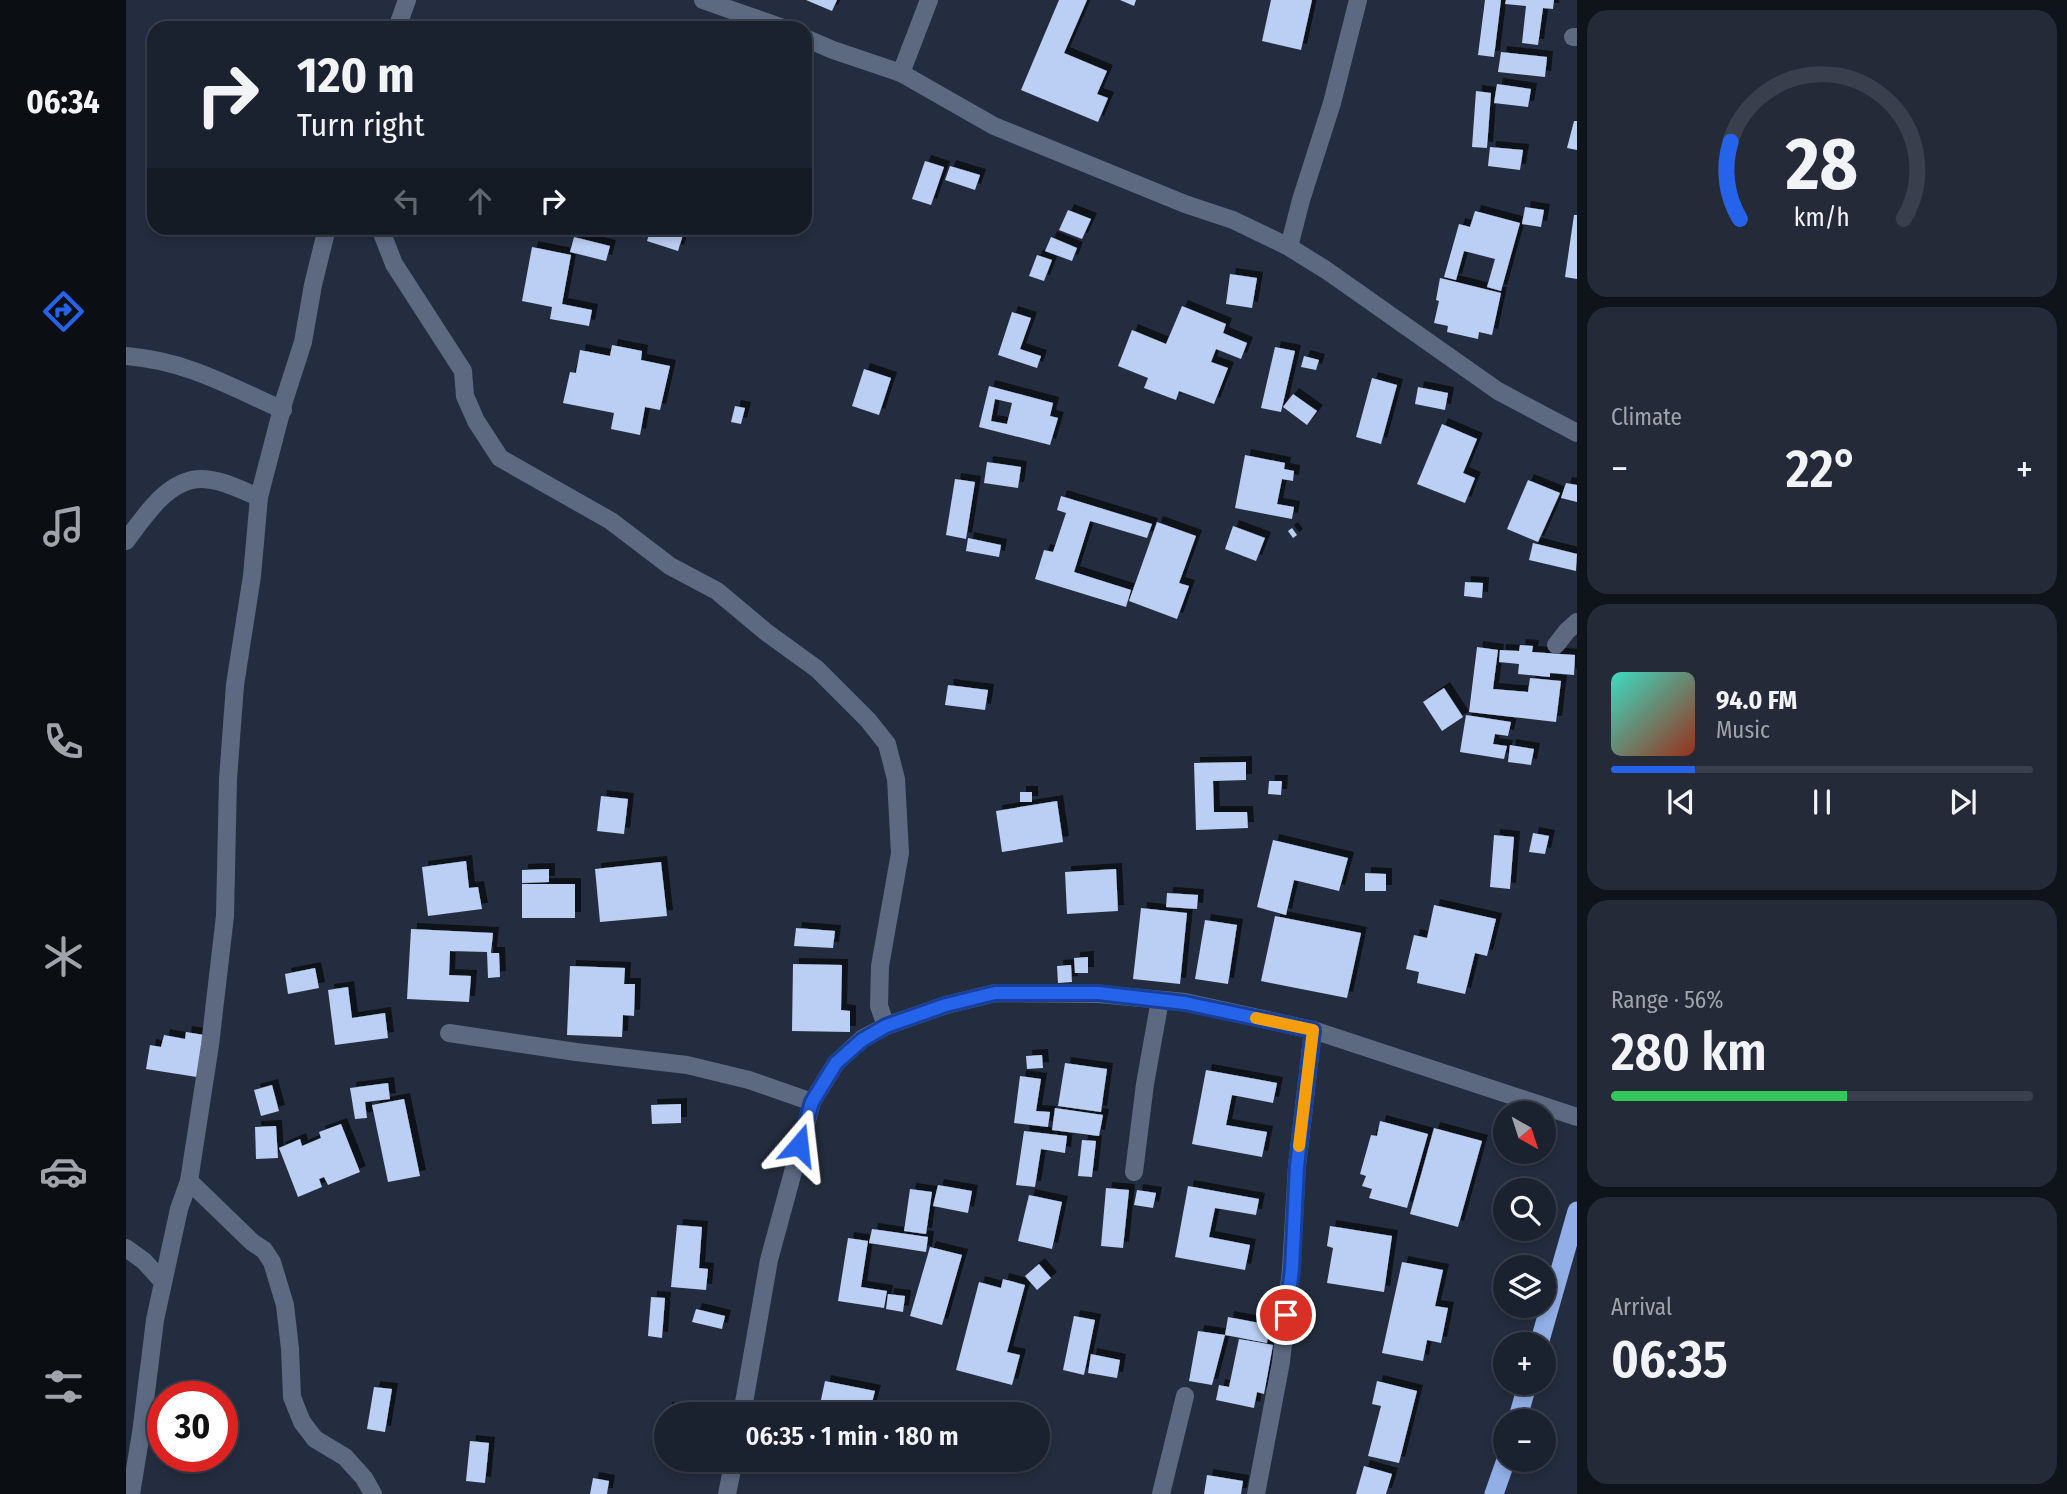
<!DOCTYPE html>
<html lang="en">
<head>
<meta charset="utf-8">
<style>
	:root { --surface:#1b222f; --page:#242a37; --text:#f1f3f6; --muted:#a0a4aa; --line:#393f4b; --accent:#2563eb }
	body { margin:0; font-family:"Fira Sans Condensed",sans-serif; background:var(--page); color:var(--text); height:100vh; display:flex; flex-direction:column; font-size:26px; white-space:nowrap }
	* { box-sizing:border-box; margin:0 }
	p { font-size:23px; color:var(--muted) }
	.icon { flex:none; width:38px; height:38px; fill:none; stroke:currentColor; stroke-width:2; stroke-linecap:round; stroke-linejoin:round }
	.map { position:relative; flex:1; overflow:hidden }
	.details { display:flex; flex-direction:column; gap:10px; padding:10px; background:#0f131a; width:490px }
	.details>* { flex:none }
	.top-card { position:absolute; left:21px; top:21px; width:665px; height:214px; border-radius:21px; box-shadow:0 4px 10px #0003,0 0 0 2px var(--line); background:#1b222f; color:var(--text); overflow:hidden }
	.needle { width:46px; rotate:141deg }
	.buttons { position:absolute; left:1367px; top:1101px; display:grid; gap:14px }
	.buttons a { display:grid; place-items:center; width:63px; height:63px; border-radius:50%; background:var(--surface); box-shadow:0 4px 10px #0003,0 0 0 2px var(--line); font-size:35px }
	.speed { position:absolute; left:21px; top:1381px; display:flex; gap:14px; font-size:35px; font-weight:700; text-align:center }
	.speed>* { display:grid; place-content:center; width:91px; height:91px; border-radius:50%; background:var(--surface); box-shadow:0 4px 10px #0003,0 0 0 2px var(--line); line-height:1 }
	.speed .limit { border:10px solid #d22; background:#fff; color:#111 }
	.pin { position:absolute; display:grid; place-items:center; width:60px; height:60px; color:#fff; margin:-30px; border:4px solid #fff; border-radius:50%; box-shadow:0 2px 7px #0007 }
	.me { position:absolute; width:77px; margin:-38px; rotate:17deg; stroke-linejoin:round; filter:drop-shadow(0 0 5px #0008) }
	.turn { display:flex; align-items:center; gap:24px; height:147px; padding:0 35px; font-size:32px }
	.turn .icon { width:91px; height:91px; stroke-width:2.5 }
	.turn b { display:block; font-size:49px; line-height:60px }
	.lanes { display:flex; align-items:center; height:66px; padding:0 35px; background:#0003; justify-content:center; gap:35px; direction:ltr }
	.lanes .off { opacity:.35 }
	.big { font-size:52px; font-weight:600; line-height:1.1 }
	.details .widget { flex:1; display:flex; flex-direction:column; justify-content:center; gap:10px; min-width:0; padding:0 24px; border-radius:21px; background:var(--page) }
	.details .dial { align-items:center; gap:0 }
	.dial svg { height:182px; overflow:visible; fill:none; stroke:var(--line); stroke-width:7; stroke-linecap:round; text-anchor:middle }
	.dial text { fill:var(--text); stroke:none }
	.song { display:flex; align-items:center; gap:21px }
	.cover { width:84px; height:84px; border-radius:10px; background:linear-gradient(135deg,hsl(170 70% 55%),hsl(10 70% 35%)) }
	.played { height:7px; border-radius:4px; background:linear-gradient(90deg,var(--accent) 20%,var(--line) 20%) }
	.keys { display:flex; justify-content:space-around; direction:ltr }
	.heat { display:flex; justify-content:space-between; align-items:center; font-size:38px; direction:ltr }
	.charge { height:10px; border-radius:5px; background:linear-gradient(90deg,#34c759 56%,var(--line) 0) }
	.trip { position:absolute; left:528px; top:1402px; width:396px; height:70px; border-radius:35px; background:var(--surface); box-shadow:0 4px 10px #0003,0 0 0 2px var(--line); font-weight:600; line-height:70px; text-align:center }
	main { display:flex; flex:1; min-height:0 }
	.tab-bar { display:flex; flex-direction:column; width:126px; justify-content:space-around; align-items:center; background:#0b0e13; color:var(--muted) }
	.tab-bar .icon { width:49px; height:49px }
	.tab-bar .active { color:var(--accent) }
	.tab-bar b { font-size:32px; color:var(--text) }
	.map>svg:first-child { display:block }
	.building { fill:#bbcef3; fill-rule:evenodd; filter:url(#shadow) }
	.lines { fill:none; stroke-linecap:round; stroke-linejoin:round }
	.minor { stroke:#5c6981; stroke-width:18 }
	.trunk { stroke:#92aee6; stroke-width:19 }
	.route-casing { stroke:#184099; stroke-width:18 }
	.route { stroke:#2563eb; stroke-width:12 }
	.slow { stroke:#f59e0b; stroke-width:12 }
</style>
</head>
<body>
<main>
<nav class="tab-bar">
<b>06:34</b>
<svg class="icon active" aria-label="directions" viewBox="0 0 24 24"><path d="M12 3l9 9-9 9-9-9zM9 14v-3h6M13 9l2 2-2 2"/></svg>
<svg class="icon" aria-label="music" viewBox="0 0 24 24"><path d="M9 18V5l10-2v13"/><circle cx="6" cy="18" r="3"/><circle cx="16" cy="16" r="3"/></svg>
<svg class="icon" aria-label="phone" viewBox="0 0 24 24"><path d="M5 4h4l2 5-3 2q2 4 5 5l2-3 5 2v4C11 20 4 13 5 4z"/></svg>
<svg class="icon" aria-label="climate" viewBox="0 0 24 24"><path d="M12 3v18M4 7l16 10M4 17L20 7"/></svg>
<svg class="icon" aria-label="car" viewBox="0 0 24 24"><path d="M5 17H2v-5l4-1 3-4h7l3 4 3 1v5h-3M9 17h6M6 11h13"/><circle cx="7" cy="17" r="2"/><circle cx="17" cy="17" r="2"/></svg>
<svg class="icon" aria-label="filters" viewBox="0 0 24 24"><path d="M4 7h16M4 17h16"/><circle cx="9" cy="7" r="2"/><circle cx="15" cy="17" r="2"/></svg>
</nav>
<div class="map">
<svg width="1451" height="1494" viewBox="0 0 1451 1494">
	<defs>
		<filter id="shadow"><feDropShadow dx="6" dy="-6" stdDeviation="0" flood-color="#0009"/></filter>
	</defs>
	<rect width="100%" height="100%" fill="#242d3f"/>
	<g class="building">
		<polygon points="680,0 711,0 706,11"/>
		<polygon points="933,0 961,0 938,53 981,71 971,94 982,98 972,122 895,90"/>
		<polygon points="994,0 1010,0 1008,6"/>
		<polygon points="1145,0 1186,0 1175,50 1136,41"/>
		<polygon points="1359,0 1375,0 1368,57 1352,55"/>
		<polygon points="1380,0 1428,0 1427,9 1417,8 1412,45 1396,43 1400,6 1379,4"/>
		<polygon points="1375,52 1421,57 1419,77 1372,72"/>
		<polygon points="1371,84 1405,89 1402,107 1368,103"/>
		<polygon points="1350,91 1365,93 1361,148 1346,147"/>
		<polygon points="1448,121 1451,121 1451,150 1441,148"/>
		<polygon points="1364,147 1397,150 1394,170 1362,166"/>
		<polygon points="799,161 818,167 805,205 786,199"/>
		<polygon points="824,166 854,175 849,190 819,180"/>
		<polygon points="1399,207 1418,210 1415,227 1396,224"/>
		<polygon points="942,210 965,219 956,239 933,230"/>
		<polygon points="1349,211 1394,223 1375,291 1361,287 1369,259 1338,251 1330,280 1318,277 1333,224 1344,227"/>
		<polygon points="1448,215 1451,215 1451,279 1439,277"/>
		<polygon points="525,228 559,228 552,251 521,241"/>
		<polygon points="448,237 484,246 480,261 444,252"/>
		<polygon points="925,237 951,248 946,261 919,251"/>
		<polygon points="406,247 445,255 436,304 466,310 463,326 424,319 426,307 396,301"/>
		<polygon points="911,255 926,260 918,281 903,276"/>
		<polygon points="1104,274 1131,278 1126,308 1100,304"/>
		<polygon points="1314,278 1375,293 1366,335 1353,332 1352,339 1321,332 1322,326 1308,323 1313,301 1310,300"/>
		<polygon points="1056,306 1100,324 1097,333 1121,343 1115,359 1090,349 1085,362 1102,368 1088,404 1053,391 1050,400 1018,388 1022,378 992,366 1006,330 1040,344"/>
		<polygon points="886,312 905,318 894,349 915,356 911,368 872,355"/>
		<polygon points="486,345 516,351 515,360 544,366 534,410 519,407 514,435 485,429 488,413 437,403 444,372 450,373 454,350 484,356"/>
		<polygon points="1149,347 1169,351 1155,412 1135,408"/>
		<polygon points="1178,356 1193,360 1190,370 1175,367"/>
		<polygon points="738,369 765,378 753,415 726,406"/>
		<polygon points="1246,378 1271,385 1255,444 1230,437"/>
		<path d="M863 386 927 403 924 416 932 418 924 445 853 427ZM869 399 886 403 881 424 865 421Z"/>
		<polygon points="1292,387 1322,393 1319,410 1289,404"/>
		<polygon points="1167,394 1191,411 1181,425 1157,407"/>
		<polygon points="609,406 619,408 615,424 605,422"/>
		<polygon points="1316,424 1351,439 1337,473 1349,478 1339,503 1291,484"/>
		<polygon points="1119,455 1159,463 1158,469 1168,471 1167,481 1156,479 1151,504 1168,507 1166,519 1109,508"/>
		<polygon points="861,462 895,467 892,488 858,483"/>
		<polygon points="829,479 849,482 840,539 820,535"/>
		<polygon points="1402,480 1434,493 1412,542 1381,529"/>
		<polygon points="1440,483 1451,485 1451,502 1435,498"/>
		<polygon points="935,496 1026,524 1021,538 964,521 948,572 1005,590 1000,607 909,579 918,550 927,552 940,513 931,510"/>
		<polygon points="1031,522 1070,536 1053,583 1063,586 1051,619 1003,601"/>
		<polygon points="1107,526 1139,538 1130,561 1099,549"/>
		<polygon points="1166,528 1171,535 1167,538 1162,531"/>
		<polygon points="842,538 875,545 873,557 840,551"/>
		<polygon points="1407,543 1451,554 1450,571 1403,560"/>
		<polygon points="1339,582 1357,583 1356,598 1338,596"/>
		<polygon points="1394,645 1407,646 1406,652 1449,655 1448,675 1424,673 1424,677 1392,674 1393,664 1373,662 1374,650 1393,651"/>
		<polygon points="1351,647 1372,650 1367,689 1402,692 1404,678 1435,681 1430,722 1343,712"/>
		<polygon points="822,685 862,690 859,710 819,705"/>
		<polygon points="1318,688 1337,717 1316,731 1297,702"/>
		<polygon points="1340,715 1385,722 1382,736 1369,734 1367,744 1381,746 1378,759 1334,752"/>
		<polygon points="1384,745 1408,749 1405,765 1382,762"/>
		<polygon points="1120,762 1120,780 1087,781 1088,812 1121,812 1122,828 1070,830 1068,763"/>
		<polygon points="1143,781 1156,781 1155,795 1142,794"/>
		<rect x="894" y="792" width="12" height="10"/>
		<polygon points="475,796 502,799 498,834 471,831"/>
		<polygon points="931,801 937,842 876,852 870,811"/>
		<polygon points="1407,833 1423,836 1419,854 1403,852"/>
		<polygon points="1368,835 1388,837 1384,889 1364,887"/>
		<polygon points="1147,840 1222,858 1213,891 1168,880 1160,915 1131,907"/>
		<polygon points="340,861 343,888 352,887 356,909 302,916 296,867"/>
		<polygon points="535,862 541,916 474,922 469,869"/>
		<polygon points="423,869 423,882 396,883 396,870"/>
		<polygon points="990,869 992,911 941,914 939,872"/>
		<polygon points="1239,873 1260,874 1260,891 1239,891"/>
		<rect x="396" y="884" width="53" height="34"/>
		<polygon points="1041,893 1072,895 1071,909 1040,907"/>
		<polygon points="1308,905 1370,919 1361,956 1349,953 1339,994 1291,983 1293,972 1280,969 1288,935 1301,938"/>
		<polygon points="1015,908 1061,913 1054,984 1007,979"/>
		<polygon points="1149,916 1235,933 1221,998 1135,981"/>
		<polygon points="1079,920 1111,925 1102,984 1069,979"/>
		<polygon points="670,928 709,931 707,948 668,946"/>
		<polygon points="285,929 367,933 365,953 373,953 374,977 362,978 361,952 324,951 323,975 345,976 343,1002 281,999"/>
		<polygon points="962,957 962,973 949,973 948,958"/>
		<polygon points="667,964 716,965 715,1010 724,1011 724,1032 666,1031"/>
		<polygon points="945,965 946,982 932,983 931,966"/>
		<polygon points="444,966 499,968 498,984 509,984 508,1016 497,1015 496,1037 441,1035"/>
		<polygon points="189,968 193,988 162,994 159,974"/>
		<polygon points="222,987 226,1018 259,1013 262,1038 209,1045 202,990"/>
		<polygon points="60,1032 84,1036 77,1078 20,1069 24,1045 35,1047 38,1035 59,1039"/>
		<polygon points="916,1055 917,1068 901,1069 900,1056"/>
		<polygon points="939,1063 981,1069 975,1112 932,1106"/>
		<polygon points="1080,1070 1151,1083 1147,1103 1106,1095 1100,1125 1141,1132 1136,1157 1066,1144"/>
		<polygon points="894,1076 915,1079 910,1111 924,1112 922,1127 888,1123"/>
		<polygon points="262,1083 264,1099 239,1102 241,1118 229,1119 224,1088"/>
		<polygon points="146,1085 153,1111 135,1116 128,1090"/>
		<polygon points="278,1099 294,1176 262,1182 246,1105"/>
		<polygon points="555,1104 555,1123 526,1124 525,1105"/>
		<polygon points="929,1108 977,1115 973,1136 926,1130"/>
		<polygon points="1254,1121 1302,1134 1281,1208 1243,1198 1246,1189 1236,1186 1240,1176 1234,1174 1245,1135 1251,1136"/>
		<polygon points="215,1124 234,1172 202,1185 198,1177 193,1179 196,1187 172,1197 153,1148 174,1139 176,1146 195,1138 193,1132"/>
		<polygon points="150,1126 152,1158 130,1159 129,1127"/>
		<polygon points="1308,1128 1356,1141 1332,1227 1284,1214"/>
		<polygon points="898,1131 941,1136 939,1153 915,1149 909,1187 890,1185"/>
		<polygon points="956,1140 970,1141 966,1177 952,1176"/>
		<polygon points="812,1185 846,1191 842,1213 807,1206"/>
		<polygon points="1062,1186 1133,1199 1130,1215 1089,1208 1083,1237 1124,1245 1119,1270 1049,1257"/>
		<polygon points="980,1188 1003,1190 997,1248 975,1246"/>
		<polygon points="784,1189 806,1192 800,1234 778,1231"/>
		<polygon points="1011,1190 1030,1193 1027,1208 1008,1205"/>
		<polygon points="903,1195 936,1202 926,1249 892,1241"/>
		<polygon points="551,1225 576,1227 573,1268 582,1269 580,1290 545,1287"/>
		<polygon points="1204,1226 1266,1236 1258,1292 1201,1283 1207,1248 1201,1246"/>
		<polygon points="746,1229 802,1237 800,1252 743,1243"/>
		<polygon points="722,1238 742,1241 735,1287 761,1291 758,1308 712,1301"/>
		<polygon points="804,1247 836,1255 816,1325 784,1316"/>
		<polygon points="1276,1262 1317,1270 1309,1306 1322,1308 1315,1343 1301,1340 1297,1361 1256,1353"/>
		<polygon points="913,1264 925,1278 911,1290 899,1276"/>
		<polygon points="877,1279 899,1285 881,1352 894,1355 886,1385 830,1370 853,1282 875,1288"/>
		<polygon points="762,1294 779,1296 777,1312 760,1309"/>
		<polygon points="525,1297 539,1298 536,1338 522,1336"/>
		<polygon points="570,1309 599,1316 596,1329 566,1322"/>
		<polygon points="948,1316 969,1320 958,1375 937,1370"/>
		<polygon points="1102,1317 1144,1325 1141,1343 1099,1335 1086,1385 1063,1381 1072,1331 1099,1335"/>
		<polygon points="1113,1339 1147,1345 1138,1394 1131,1392 1128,1408 1090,1400 1093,1385 1103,1387"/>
		<polygon points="965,1354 994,1360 991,1378 962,1373"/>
		<polygon points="699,1381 749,1391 743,1414 692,1414"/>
		<polygon points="1251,1381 1291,1391 1273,1463 1242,1456 1255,1406 1246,1404"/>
		<polygon points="248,1387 266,1389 259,1432 241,1429"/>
		<polygon points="540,1408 566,1411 566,1414 539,1414"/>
		<polygon points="344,1441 363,1443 359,1483 340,1481"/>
		<polygon points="739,1460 761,1460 760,1465"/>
		<polygon points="1238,1466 1266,1474 1260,1494 1230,1494"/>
		<polygon points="1081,1475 1117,1481 1115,1494 1078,1494"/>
		<polygon points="467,1478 483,1481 481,1494 464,1494"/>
	</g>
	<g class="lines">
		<g class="minor">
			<polyline points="577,0 657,28"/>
			<polyline points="271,28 281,0"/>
			<polyline points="1447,37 1451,37"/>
			<polyline points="679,38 707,50 775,73 868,126 1059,204 1107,220 1163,247 1200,270 1372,391 1451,433"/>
			<polyline points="775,73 803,0"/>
			<polyline points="254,228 268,264 337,371 339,396 343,405 350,421 374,458 485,521 544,566 591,591 640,632 691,669 742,720 761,744 770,779 774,853 754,966 753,1006 760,1026"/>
			<polyline points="1163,247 1175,200 1206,103 1232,0"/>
			<path d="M0 356C61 361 103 386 157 410"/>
			<path d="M0 541C18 517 42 479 75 479 95 479 115 490 133 497"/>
			<polyline points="1430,645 1441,631 1451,622"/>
			<polyline points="323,1033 450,1052 561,1065 623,1080 686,1102"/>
			<polyline points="1008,1172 1019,1084 1034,1000"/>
			<polyline points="63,1181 126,1242 138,1250 146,1262 159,1305 164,1349 166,1397 176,1422 189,1439 219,1457 238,1478 247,1494"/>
			<polyline points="0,1248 18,1261 37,1282"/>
			<polyline points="616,1414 643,1260 686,1102 710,1063 736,1039 760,1026 820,1005 869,993 972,994 1059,1002 1187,1030 1451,1117"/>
			<polyline points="5,1494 15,1433 29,1320 53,1209 63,1181 84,1045 99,916 102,779 109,685 126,576 133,497 158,401 177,342 187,285 201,228"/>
			<polyline points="601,1494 608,1460"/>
			<polyline points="1035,1494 1059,1396"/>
			<polyline points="1130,1494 1155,1362 1165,1269 1171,1166 1187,1030"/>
		</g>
		<g class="trunk">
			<polyline points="1413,1344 1451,1211"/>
			<polyline points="1391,1421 1402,1382"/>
			<polyline points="1368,1494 1380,1460"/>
		</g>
	</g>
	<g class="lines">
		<defs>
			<polyline id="route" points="673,1145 686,1102 710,1063 736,1040 760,1026 820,1005 869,993 972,993 1059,1003 1187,1030 1171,1166 1166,1269 1160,1315"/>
		</defs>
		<use href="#route" class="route-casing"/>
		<use href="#route" class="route"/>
		<polyline class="slow" points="1130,1018 1187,1030 1173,1146"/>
	</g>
</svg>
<div class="buttons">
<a><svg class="needle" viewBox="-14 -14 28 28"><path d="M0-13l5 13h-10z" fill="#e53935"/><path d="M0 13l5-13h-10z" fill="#a0a4aa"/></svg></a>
<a><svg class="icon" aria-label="search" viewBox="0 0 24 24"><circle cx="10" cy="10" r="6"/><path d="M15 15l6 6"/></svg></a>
<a><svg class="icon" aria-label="layers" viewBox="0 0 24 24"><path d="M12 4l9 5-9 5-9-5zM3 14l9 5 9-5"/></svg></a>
<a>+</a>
<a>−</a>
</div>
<div class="speed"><div class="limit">30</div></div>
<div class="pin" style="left:1160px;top:1315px;background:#d93025"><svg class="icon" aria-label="arrive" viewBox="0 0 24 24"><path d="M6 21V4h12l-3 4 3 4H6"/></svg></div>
<svg class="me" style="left:673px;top:1145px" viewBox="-20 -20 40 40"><path d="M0-17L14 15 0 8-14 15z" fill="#2563eb" stroke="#fff" stroke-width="4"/></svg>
<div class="trip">06:35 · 1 min · 180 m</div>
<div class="top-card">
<div class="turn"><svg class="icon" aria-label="right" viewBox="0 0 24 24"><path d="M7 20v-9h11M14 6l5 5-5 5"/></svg><div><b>120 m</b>Turn right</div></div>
<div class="lanes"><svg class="icon off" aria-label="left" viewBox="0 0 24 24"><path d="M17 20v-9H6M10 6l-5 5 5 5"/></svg><svg class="icon off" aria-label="ahead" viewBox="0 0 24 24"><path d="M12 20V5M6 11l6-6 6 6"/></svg><svg class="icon" aria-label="right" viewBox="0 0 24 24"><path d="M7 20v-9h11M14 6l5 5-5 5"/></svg></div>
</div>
</div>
<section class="details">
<div class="widget dial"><svg viewBox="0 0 100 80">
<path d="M14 69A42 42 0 1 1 86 69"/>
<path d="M14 69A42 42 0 0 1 10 35" stroke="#2563eb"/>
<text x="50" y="56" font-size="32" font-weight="700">28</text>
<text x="50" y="72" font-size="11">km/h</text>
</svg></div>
<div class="widget"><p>Climate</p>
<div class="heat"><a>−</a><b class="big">22°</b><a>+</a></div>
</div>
<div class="widget">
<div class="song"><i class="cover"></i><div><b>94.0 FM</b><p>Music</p></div></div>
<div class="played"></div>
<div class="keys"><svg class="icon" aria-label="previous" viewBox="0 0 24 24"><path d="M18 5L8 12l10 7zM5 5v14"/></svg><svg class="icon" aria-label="pause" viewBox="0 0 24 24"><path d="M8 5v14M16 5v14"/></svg><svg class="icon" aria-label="next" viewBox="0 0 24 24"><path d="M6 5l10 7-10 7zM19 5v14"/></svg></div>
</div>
<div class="widget"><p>Range · 56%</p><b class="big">280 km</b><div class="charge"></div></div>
<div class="widget"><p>Arrival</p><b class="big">06:35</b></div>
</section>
</main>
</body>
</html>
